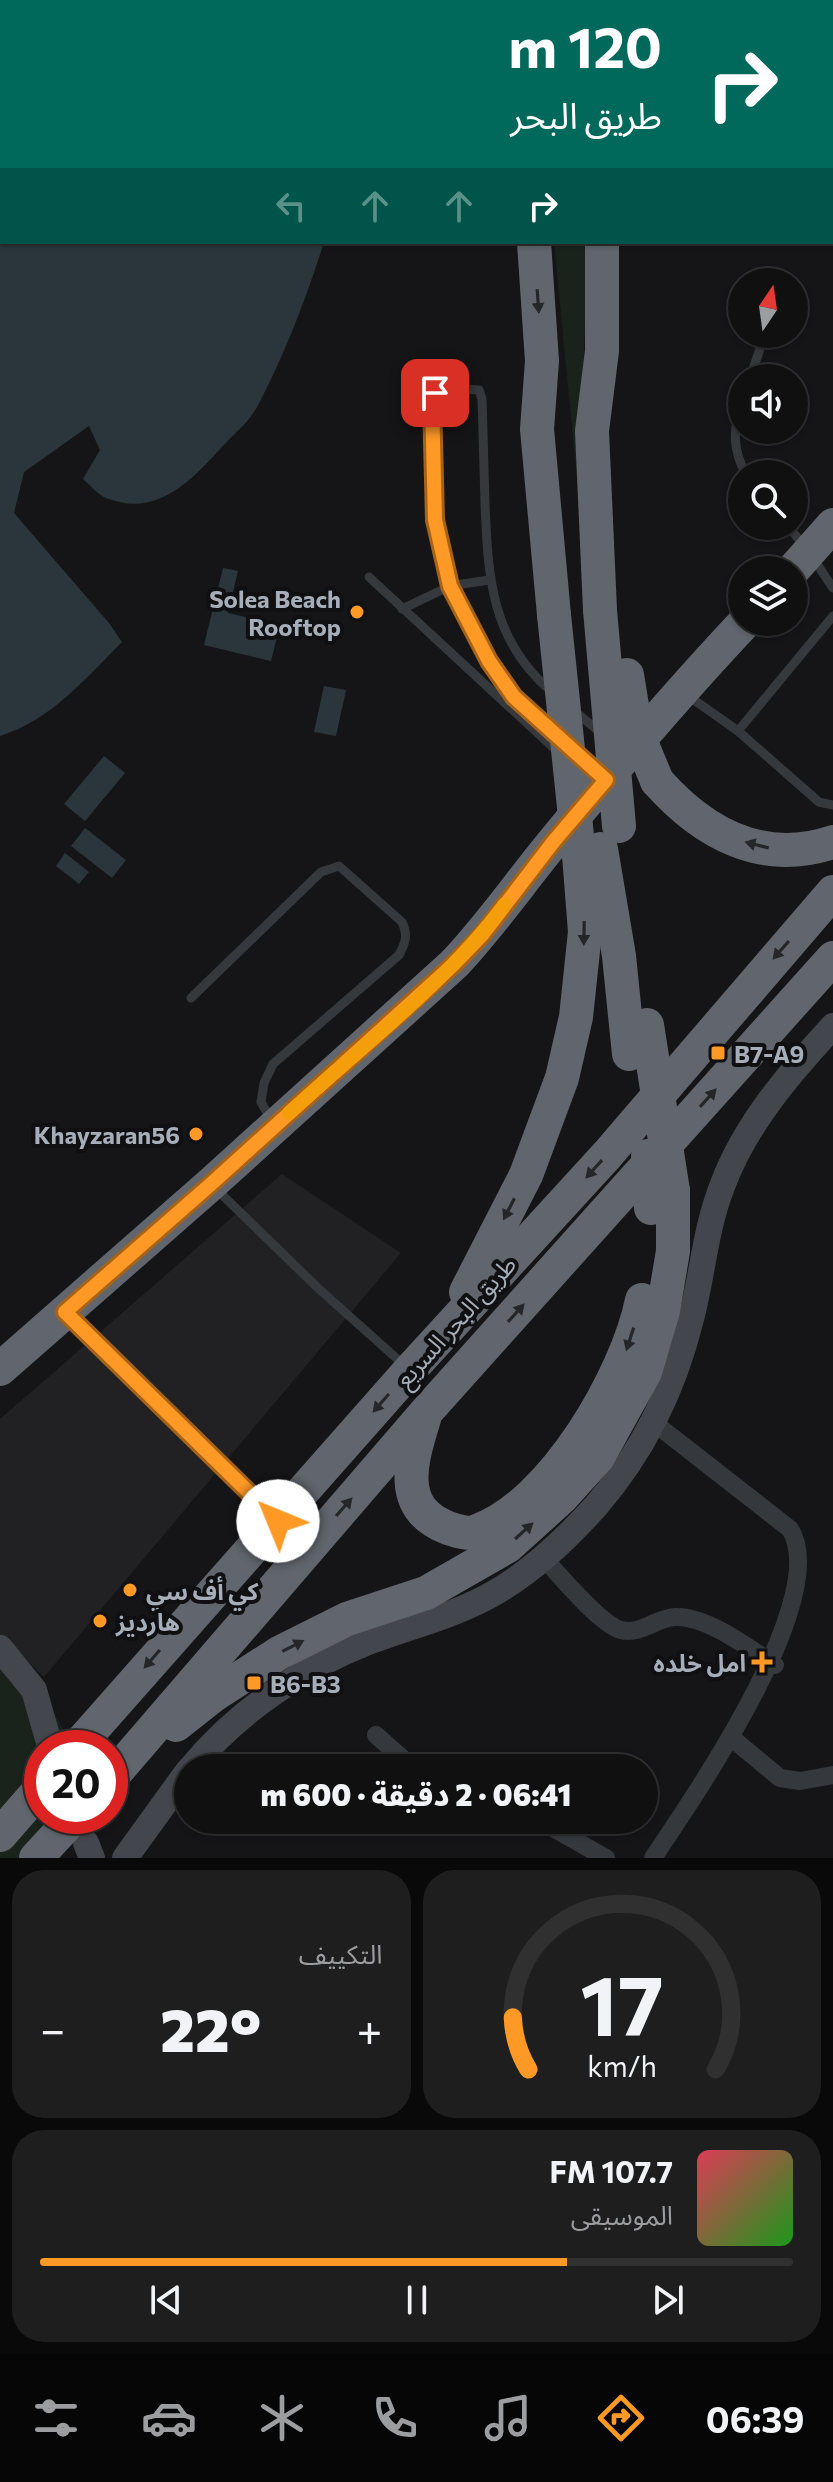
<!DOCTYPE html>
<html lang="ar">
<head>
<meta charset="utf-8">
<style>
	:root { --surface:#101011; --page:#1e1e1f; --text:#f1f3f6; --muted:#9c9d9f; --line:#303031; --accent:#ff9925 }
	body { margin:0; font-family:Commissioner,"Noto Sans Arabic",sans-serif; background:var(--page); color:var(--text); direction:rtl; height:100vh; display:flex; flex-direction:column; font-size:30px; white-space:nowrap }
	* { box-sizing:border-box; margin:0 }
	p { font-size:26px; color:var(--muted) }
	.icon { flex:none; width:44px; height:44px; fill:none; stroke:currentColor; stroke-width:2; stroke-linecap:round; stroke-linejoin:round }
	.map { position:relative; height:1858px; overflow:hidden; direction:ltr }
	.panel { display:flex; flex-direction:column; gap:12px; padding:12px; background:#090909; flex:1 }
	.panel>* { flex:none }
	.hud { position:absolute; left:0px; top:0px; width:834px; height:244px; box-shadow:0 2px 6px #0004,0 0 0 2px var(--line); direction:rtl; background:#00695c; color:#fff; overflow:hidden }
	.needle { width:52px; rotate:13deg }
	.fabs { position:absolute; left:728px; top:268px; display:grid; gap:16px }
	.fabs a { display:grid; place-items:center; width:80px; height:80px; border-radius:50%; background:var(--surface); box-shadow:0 2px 6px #0004,0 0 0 2px var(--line); font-size:40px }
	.speed { position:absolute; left:24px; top:1730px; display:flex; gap:16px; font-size:40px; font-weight:700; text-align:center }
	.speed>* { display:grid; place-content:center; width:104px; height:104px; border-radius:50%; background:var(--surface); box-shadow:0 2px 6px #0004,0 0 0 2px var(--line); line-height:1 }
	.speed .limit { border:12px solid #d22; background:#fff; color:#111 }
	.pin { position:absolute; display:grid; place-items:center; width:68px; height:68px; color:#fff; margin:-34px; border-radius:16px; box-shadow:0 4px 12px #0006 }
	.me { position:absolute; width:88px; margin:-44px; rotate:315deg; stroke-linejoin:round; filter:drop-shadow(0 0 6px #0008) }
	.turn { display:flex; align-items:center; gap:28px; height:168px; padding:0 40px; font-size:36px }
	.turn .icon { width:104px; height:104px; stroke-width:2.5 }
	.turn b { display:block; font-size:56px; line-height:68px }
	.lanes { display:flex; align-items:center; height:76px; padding:0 40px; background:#0003; justify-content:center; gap:40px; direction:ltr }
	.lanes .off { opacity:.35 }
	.big { font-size:60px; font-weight:800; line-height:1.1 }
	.panel .card { flex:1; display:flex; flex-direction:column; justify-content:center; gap:12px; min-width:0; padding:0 28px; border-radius:32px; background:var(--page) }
	.panel .dial { align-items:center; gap:0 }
	.dial svg { height:208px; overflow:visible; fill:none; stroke:var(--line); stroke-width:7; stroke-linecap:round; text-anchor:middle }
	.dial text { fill:var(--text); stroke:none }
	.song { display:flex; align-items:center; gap:24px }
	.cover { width:96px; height:96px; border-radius:12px; background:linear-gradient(135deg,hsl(350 70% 55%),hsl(120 70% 35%)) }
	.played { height:8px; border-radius:4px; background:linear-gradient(90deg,var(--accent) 70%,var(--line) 70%) }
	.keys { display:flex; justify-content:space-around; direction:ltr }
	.heat { display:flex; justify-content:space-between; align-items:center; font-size:44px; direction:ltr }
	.panel .tiles { flex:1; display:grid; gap:12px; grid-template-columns:1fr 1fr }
	.card:last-child { grid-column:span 2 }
	.trip { position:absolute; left:174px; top:1754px; width:484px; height:80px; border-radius:40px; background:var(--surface); box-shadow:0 2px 6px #0004,0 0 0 2px var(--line); font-weight:800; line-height:80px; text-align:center; direction:rtl }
	.tab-bar { display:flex; height:128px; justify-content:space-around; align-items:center; background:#060607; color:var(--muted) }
	.tab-bar .icon { width:56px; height:56px }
	.tab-bar .on { color:var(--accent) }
	.tab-bar b { font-size:36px; color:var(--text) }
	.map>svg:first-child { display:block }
	.built { fill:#212124 }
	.green { fill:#1a231b }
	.water { fill:#2a363c }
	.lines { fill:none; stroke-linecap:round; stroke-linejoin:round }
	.lane { stroke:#35383d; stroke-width:9 }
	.street { stroke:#35383d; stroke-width:18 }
	.secondary { stroke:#43474d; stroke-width:26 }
	.highway { stroke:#61666e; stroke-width:34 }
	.highway-bridge { stroke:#61666e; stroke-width:34 }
	.oneway { fill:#242629 }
	.route-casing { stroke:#a66318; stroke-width:20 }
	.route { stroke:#ff9925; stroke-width:14 }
	.slow { stroke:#f59e0b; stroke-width:14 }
	.poi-dot { fill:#ff9925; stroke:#101012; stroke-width:3 }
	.labels { text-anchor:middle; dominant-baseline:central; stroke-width:8; stroke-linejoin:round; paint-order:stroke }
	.poi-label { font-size:24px; font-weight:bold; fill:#a5aeb9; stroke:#101012; text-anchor:start }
	.street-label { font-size:24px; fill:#a5aeb9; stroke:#101012 }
</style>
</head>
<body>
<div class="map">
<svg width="833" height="1858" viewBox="0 0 833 1858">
	<rect width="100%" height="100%" fill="#151517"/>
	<polygon class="built" points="282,1174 401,1253 44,1677 0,1636 0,1419"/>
	<g class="green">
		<polygon points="621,0 833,0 832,223 832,2"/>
		<polygon points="554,242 588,242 582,404 583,540"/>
		<polygon points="0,1637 19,1654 74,1748 42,1748 42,1816 53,1816 20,1858 0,1858"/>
	</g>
	<g class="water">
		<path d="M0 0H380L2 2V242H324C306 299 285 354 257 407 249 422 233 435 221 448 190 482 156 518 106 498 98 495 90 485 83 479L100 450 89 426 24 472 14 513 109 623 122 642C86 678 50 721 0 736Z"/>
		<polygon points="223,568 238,571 228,613 280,625 271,661 204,645"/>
		<polygon points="324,686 346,690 336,736 314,732"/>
		<polygon points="104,756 125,773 85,821 64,804"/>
		<polygon points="85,828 126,860 112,878 71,846"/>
		<polygon points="65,853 89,872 79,884 56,866"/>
	</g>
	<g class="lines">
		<g class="lane">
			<polyline points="750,378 765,334"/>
			<path d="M742 402C733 427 732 450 746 474"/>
			<polyline points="788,526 804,546"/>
			<polyline points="813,558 833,588"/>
			<polyline points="369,577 557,751"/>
			<polyline points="402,609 450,586 489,580"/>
			<path d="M552 692C491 641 488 577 485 503 484 468 483 434 482 399L479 390 441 388 432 401 433 487 435 520 450 586 489 661 514 697 555 735"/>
			<polyline points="687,695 738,731 819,802 833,805"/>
			<polyline points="572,709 601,733"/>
			<polyline points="738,731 833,616"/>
			<path d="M191 998 321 872 339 866 402 922C408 935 406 942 399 955L273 1064 264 1083 261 1102 271 1120"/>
			<polyline points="216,1189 319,1289 404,1365"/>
			<polyline points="69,1316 273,1516"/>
		</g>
		<g class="street">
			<path d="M653 1422 790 1529C833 1597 693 1798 653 1858"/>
			<path d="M544 1558C560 1576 600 1624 621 1630 641 1635 656 1618 675 1617 706 1615 750 1649 775 1665"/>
			<polyline points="376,1735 413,1768"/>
			<polyline points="734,1740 780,1778 800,1781 833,1775"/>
			<polyline points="539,1820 606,1858"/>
		</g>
		<g class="secondary">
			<polyline points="0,1648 34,1690 50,1746"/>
			<path d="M191 1768C236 1713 300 1669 366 1643 410 1626 455 1616 496 1592 534 1570 566 1539 596 1506 643 1452 674 1388 691 1319 703 1273 705 1229 723 1184 746 1123 790 1073 833 1026"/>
			<polyline points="86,1843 92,1858"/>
			<polyline points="125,1858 188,1771"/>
		</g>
		<g class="highway">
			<polyline points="519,0 519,2"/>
			<polyline points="595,0 595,2"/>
			<polyline points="534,242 542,361 537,429 554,615"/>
			<polyline points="793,570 833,525"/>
			<polyline points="600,610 592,431 602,351 602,242"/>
			<path d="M657 781C703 833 762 866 833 842"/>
			<polyline points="601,849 619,956 629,1054"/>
			<polyline points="466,1292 526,1175 562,1078 576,1017 585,932 579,855"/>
			<path d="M0 1369 211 1184 454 964C491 925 521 881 555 840 616 766 679 692 745 622"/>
			<path d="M424 1419C411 1461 396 1508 448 1528 457 1531 468 1535 477 1531 553 1504 627 1375 642 1300"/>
			<polyline points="176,1725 214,1695 279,1653 347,1619 426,1593 508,1546 561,1498 598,1457 645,1372 663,1311 673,1251 673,1191"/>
			<polyline points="76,1748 410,1370 607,1155 833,892"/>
			<polyline points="110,1779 427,1411 833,958"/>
			<polyline points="0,1835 42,1787"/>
			<polyline points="36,1858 75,1816"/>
		</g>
		<g class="highway-bridge">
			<polyline points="600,610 619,826"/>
			<polyline points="554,615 579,855"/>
			<polyline points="627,675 636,730 657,781"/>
			<polyline points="647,1025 673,1191"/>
			<polyline points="648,1156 651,1208"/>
		</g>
	</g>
	<defs><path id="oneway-solid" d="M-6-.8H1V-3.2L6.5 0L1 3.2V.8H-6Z" transform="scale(2)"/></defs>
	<g class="oneway">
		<use href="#oneway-solid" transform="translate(538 301) rotate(86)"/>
		<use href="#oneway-solid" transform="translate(757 845) rotate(-166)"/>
		<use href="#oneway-solid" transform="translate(584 933) rotate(91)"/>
		<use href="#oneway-solid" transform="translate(781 950) rotate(131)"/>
		<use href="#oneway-solid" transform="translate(708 1098) rotate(-48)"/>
		<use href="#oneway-solid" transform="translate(594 1169) rotate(132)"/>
		<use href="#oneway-solid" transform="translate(509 1209) rotate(117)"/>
		<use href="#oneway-solid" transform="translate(516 1313) rotate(-48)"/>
		<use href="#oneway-solid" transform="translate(630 1339) rotate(108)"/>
		<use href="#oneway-solid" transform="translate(381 1403) rotate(131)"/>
		<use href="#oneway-solid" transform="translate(344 1507) rotate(-49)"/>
		<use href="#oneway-solid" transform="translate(524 1531) rotate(-42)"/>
		<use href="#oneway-solid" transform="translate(293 1646) rotate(-27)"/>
		<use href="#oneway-solid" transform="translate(152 1659) rotate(131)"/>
	</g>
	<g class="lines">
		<defs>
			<polyline id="route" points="278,1521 65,1312 211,1184 454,964 482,935 554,841 606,780 514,697 489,661 450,586 435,520 432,401 435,393"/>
		</defs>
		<use href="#route" class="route-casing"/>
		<use href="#route" class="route"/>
		<path class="slow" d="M289 1113C360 1048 447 982 505 904"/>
	</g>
	<g class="poi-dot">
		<circle cx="357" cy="612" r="8"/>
		<rect x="710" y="1045" width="16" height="16" rx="4"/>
		<circle cx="196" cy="1134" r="8"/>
		<circle cx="130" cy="1590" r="8"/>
		<circle cx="100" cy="1621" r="8"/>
		<path d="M758 1650h8v8h8v8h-8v8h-8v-8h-8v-8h8z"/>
		<rect x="246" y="1675" width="16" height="16" rx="4"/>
	</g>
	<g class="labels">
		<g class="poi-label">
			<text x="341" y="598" text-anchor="end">Solea Beach<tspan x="341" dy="28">Rooftop</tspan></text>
			<text x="734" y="1053">B7-A9</text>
			<text x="180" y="1134" text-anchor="end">Khayzaran56</text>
			<text x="146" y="1590">كي أف سي</text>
			<text x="116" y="1621">هارديز</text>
			<text x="746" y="1662" text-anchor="end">امل خلده</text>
			<text x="270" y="1683">B6-B3</text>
		</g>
		<g class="street-label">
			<text transform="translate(455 1321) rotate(-48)">طريق البحر السريع</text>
		</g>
	</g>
</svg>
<div class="fabs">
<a><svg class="needle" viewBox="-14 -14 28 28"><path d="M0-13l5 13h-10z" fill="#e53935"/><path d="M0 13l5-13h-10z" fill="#9c9d9f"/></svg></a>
<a><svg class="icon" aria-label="sound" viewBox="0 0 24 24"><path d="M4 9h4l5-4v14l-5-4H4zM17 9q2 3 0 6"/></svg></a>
<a><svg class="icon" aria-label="search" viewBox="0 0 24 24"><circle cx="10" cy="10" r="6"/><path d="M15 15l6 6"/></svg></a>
<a><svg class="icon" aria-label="layers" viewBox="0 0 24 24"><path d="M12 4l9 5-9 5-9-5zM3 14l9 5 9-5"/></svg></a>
</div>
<div class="speed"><div class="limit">20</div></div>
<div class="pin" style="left:435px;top:393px;background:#d93025"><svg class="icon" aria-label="arrive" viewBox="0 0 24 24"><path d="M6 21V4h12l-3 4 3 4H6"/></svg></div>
<svg class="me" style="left:278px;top:1521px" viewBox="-20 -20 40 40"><circle r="19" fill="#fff"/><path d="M0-13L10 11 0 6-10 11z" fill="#ff9925"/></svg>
<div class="trip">06:41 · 2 دقيقة · 600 m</div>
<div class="hud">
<div class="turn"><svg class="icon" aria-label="right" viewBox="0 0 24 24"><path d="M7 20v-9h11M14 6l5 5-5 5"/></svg><div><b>120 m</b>طريق البحر</div></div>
<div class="lanes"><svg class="icon off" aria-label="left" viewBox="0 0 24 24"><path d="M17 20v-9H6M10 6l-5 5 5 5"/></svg><svg class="icon off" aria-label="ahead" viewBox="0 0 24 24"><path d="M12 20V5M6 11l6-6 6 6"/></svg><svg class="icon off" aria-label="ahead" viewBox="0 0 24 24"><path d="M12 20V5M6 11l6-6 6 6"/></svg><svg class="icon" aria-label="right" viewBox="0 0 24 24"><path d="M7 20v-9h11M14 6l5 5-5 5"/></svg></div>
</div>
</div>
<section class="panel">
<div class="tiles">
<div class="card dial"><svg viewBox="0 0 100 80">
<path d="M14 69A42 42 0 1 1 86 69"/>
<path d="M14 69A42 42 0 0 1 8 49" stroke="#ff9925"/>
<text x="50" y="56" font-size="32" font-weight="700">17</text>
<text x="50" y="72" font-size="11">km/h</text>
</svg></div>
<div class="card"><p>التكييف</p>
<div class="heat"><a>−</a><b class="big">22°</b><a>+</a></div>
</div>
<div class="card">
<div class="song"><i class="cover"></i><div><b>107.7 FM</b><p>الموسيقى</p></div></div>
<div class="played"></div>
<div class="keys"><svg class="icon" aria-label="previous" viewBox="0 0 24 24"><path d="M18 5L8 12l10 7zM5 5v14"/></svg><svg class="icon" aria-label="pause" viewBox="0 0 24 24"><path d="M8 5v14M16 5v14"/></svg><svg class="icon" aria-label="next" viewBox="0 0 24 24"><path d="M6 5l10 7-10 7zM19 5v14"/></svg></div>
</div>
</div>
</section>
<nav class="tab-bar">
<b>06:39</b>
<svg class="icon on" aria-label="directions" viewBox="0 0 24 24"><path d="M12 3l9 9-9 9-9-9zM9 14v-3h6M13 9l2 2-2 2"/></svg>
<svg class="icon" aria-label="music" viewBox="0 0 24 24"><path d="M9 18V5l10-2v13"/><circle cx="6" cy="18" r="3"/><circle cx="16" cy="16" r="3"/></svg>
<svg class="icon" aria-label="phone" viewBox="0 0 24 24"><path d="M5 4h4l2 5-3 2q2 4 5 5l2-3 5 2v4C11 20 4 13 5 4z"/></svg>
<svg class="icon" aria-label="climate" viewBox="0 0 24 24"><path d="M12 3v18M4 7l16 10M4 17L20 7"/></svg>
<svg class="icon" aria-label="car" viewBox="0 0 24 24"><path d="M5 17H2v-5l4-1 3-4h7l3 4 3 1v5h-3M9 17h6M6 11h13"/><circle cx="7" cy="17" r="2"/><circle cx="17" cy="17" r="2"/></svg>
<svg class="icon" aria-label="filters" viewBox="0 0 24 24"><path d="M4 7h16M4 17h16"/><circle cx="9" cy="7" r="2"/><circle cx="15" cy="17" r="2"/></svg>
</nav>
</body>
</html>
